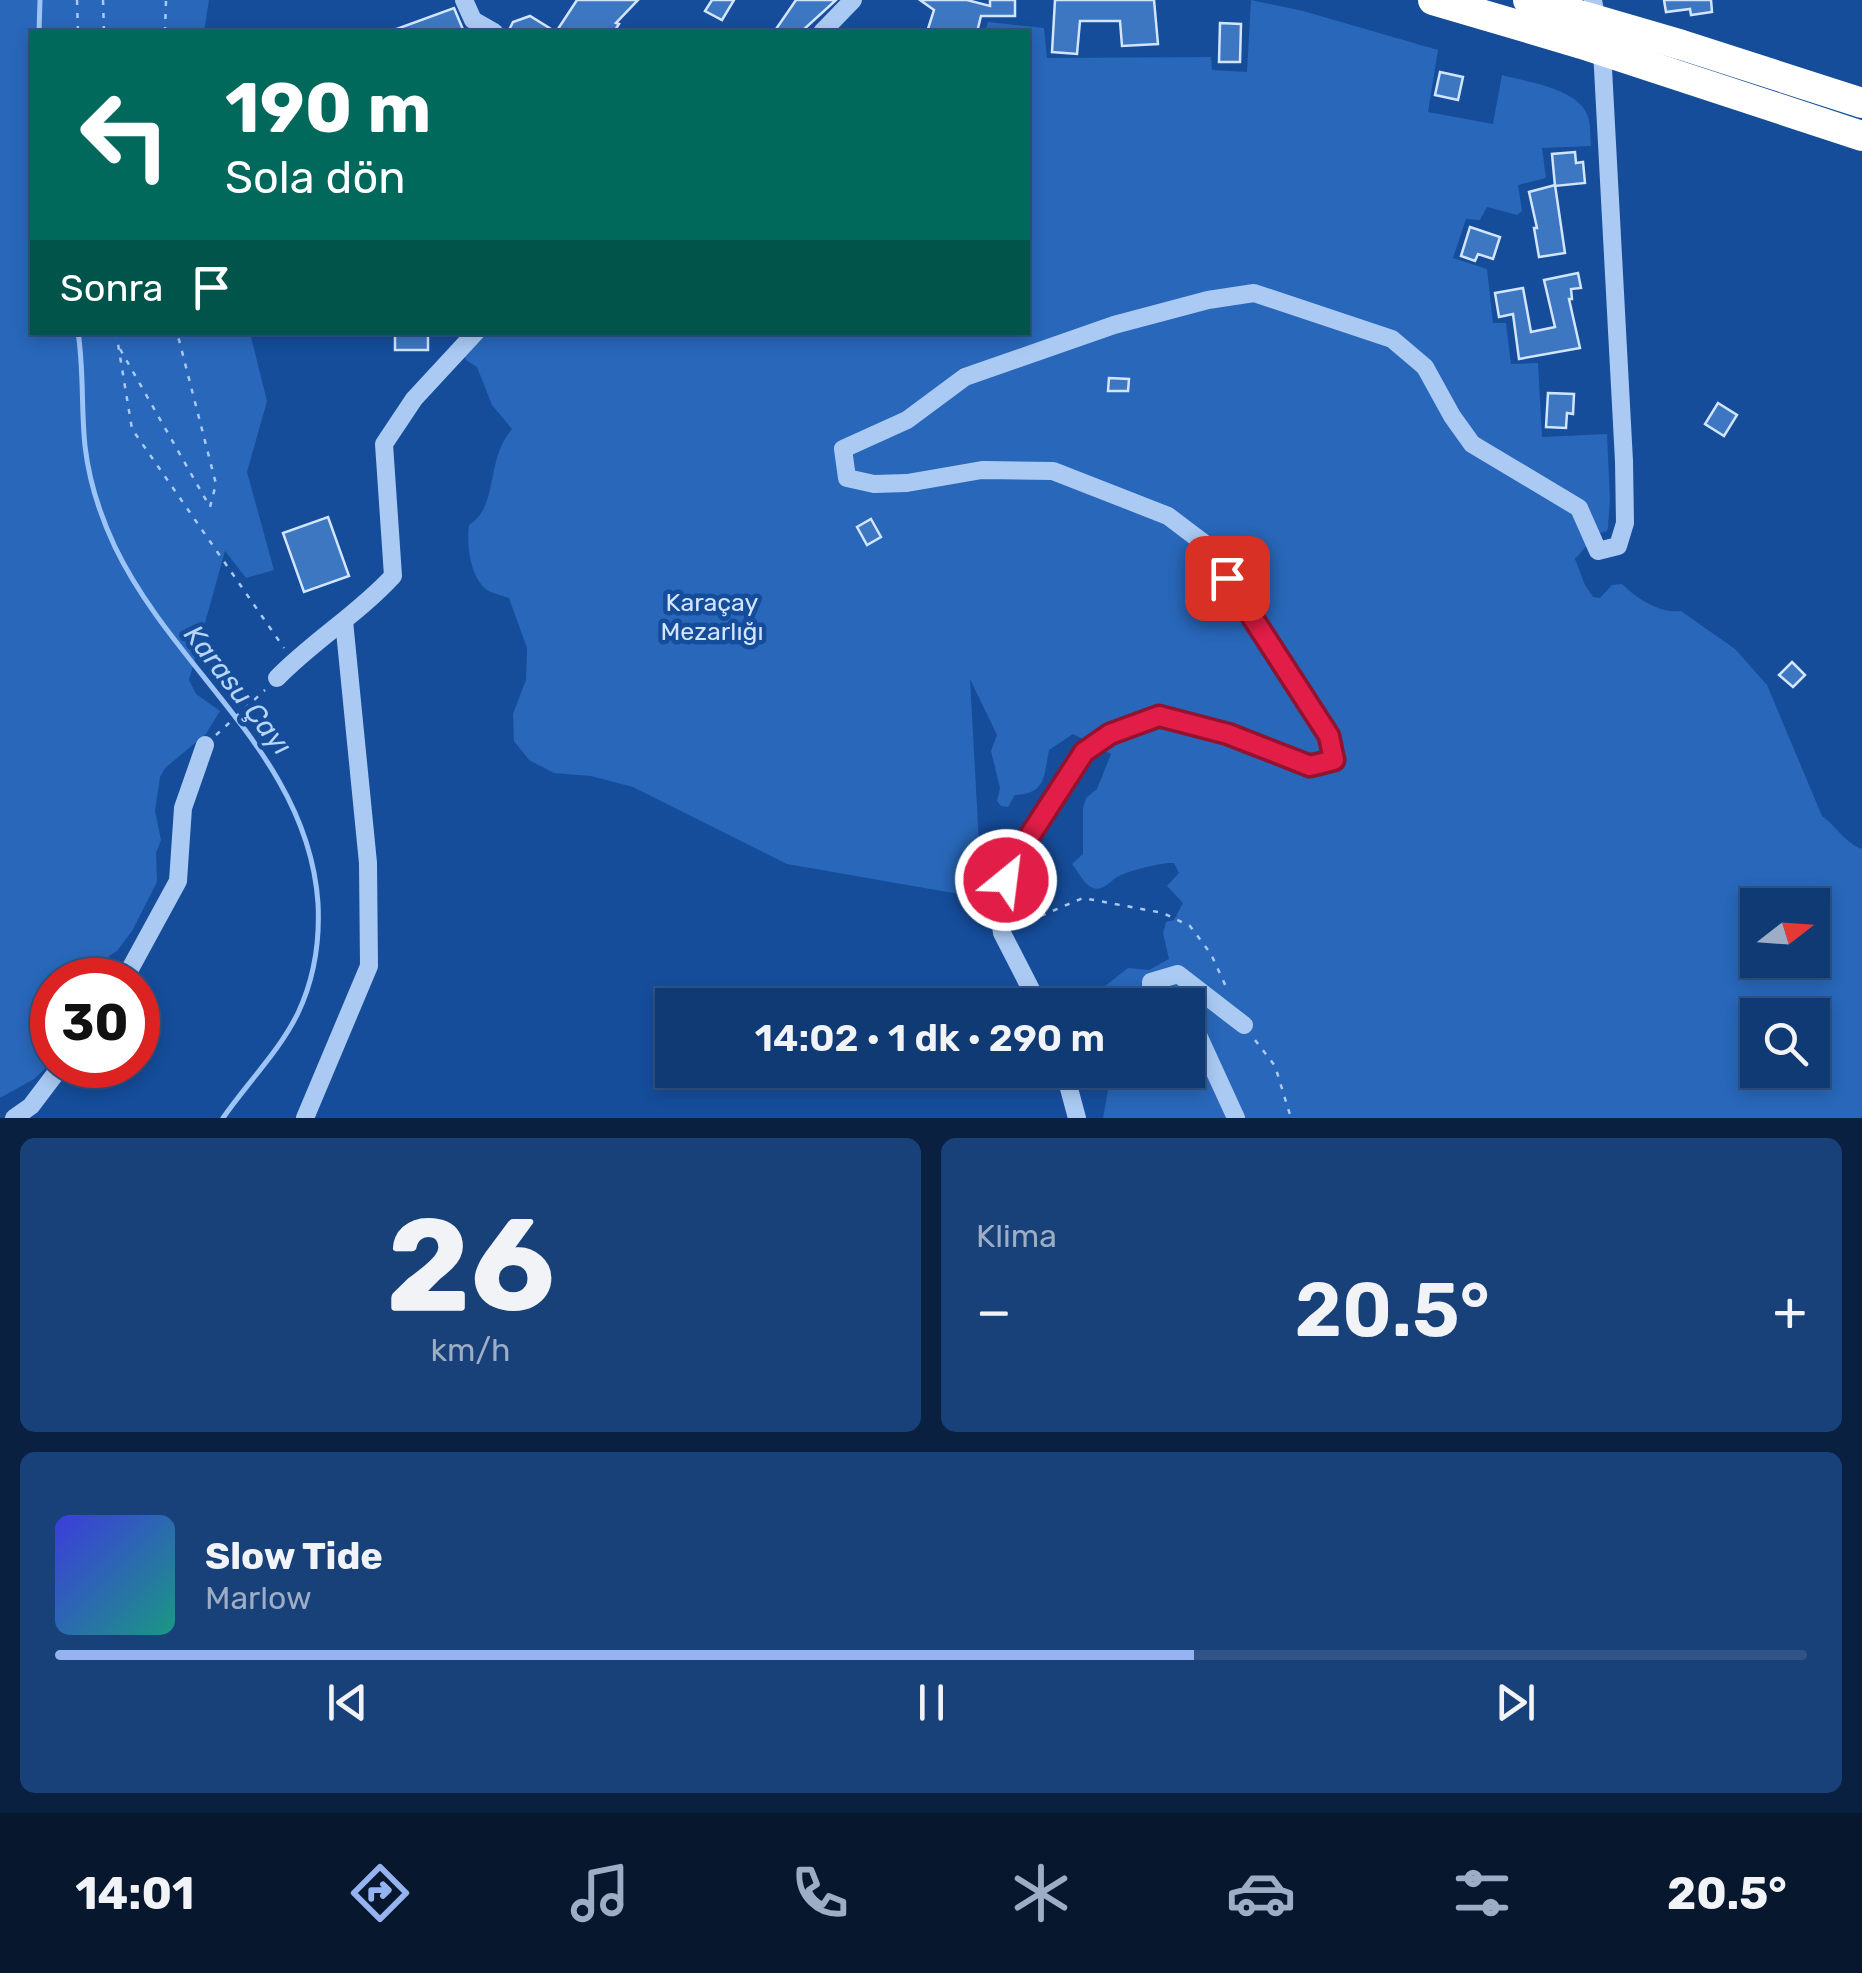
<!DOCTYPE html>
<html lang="tr">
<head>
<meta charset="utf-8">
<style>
	:root { --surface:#103a74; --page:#194179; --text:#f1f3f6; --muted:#9cadc5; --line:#305486; --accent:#95b2f1 }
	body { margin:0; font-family:Rubik,sans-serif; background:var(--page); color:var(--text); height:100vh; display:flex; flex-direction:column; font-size:38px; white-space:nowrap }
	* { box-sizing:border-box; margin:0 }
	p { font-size:32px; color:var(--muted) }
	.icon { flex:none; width:55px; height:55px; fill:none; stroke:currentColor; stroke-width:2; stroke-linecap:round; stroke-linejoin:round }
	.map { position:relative; height:1118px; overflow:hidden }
	.side { display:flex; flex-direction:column; gap:20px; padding:20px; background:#092040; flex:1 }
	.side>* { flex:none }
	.banner { position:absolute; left:30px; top:30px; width:1000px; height:305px; border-radius:0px; box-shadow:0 5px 15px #0003,0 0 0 2px var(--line); background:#00695c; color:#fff; overflow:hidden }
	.needle { width:65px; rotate:73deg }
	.buttons { position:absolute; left:1740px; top:888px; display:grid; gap:20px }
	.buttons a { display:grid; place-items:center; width:90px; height:90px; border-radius:0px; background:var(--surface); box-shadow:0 5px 15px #0003,0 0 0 2px var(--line); font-size:50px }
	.speed { position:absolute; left:30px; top:958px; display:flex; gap:20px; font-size:50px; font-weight:700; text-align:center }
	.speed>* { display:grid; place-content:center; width:130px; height:130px; border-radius:50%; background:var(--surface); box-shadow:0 5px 15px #0003,0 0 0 2px var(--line); line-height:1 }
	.speed .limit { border:15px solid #d22; background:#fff; color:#111 }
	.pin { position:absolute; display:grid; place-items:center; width:85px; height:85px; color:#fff; margin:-42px; border-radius:20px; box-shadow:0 5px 15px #0006 }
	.me { position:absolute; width:110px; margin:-55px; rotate:29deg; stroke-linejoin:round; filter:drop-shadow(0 0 8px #0008) }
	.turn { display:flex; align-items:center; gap:35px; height:210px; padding:0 30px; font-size:45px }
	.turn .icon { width:130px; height:130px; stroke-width:2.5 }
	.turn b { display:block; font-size:70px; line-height:85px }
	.then { display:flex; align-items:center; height:95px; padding:0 30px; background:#0003; gap:20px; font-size:38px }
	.big { font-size:75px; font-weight:600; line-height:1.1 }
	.side .tile { flex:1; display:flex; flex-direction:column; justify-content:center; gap:15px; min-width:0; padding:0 35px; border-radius:15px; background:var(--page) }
	.side .dial { align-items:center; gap:0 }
	.dial b { font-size:130px; line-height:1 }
	.song { display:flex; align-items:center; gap:30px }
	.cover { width:120px; height:120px; border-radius:15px; background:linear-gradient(135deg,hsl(240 70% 55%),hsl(170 70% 35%)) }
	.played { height:10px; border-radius:5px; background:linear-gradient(90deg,var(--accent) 65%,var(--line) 65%) }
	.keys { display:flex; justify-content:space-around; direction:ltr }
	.heat { display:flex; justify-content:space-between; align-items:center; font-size:55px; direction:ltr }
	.side .tiles { flex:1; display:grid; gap:20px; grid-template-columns:1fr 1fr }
	.tile:last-child { grid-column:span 2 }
	.trip { position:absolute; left:655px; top:988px; width:550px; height:100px; border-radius:0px; background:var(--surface); box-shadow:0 5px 15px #0003,0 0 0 2px var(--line); font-weight:600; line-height:100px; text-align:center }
	.dock { display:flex; height:160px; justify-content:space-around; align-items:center; background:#06172e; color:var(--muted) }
	.dock .icon { width:70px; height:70px }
	.dock .on { color:var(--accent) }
	.dock b { font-size:45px; color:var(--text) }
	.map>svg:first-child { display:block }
	.green { fill:#2867b9; fill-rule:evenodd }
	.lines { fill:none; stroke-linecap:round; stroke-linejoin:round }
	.stream { stroke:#9dc4f6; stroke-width:5 }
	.building { fill:#3d77c2; stroke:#d2e5fd; stroke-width:2.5 }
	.path { stroke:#aacaf3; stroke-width:2.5; stroke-dasharray:5 8; stroke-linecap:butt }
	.minor { stroke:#aacaf3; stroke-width:18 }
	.highway { stroke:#fff; stroke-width:30 }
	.route-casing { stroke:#92132f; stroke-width:25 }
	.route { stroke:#e11d48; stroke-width:18 }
	.labels { text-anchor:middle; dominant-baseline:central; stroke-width:9; stroke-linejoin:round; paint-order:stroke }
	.park-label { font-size:25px; fill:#d2e5fd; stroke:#154d9b }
	.water-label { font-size:28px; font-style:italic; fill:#b7d4f9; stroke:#154d9b }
</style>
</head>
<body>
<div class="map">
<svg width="1862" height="1118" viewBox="0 0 1862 1118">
	<rect width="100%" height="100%" fill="#154d9b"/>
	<g class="green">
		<polygon points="0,0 209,0 204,32 32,32 32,332 250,333 267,401 247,472 274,570 246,578 225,551 189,680 196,694 220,711 206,734 165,768 160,777 155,811 161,840 156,853 157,882 132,931 117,951 109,956 108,971 99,980 52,980 52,1062 34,1079 0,1098"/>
		<path d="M1251 0 1303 11 1438 50 1428 112 1493 124 1502 75C1527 82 1575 88 1587 114 1591 123 1590 135 1591 146L1542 148 1546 178 1518 185 1522 211 1517 215 1487 207 1480 220 1466 219 1453 258 1487 269 1493 323H1506L1511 364 1538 363 1542 437 1607 434 1610 500 1608 527 1607 531 1597 534 1575 559 1585 585 1593 597 1600 598 1612 585 1622 584C1636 598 1660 614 1681 611L1735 649 1767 685 1822 816C1837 827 1845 843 1862 849V1118H1103L1110 1078 1107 1070H1188V1005H1101L1104 987 1128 968 1149 970 1169 959 1163 933 1166 922 1174 920 1183 903 1167 886 1179 873 1174 863C1162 862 1132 870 1121 875 1111 879 1104 892 1093 888 1084 885 1078 871 1072 864L1083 854V808L1086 798 1097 789 1111 754 1073 734 1049 750C1044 774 1047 794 1015 795L1008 807 1001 806 997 801 1000 788 991 751 997 735 970 679 982 898 787 864 633 787 591 776 554 773 529 760 514 741 513 714 526 680 527 648 509 598C504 596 498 595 493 593 471 585 466 547 469 525 499 507 485 460 512 429L492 405 477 367 466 360 464 354 474 341 490 332H1028V32H985L988 22 1044 28 1047 58 1211 57 1212 70 1247 72ZM1758 905H1812V960H1758ZM1758 1015H1812V1070H1758Z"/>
	</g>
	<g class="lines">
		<g class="stream">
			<polyline points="39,32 40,0"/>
			<polyline points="32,152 32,156"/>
			<path d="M78 332C84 370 81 408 85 446 89 481 100 515 115 547 175 672 308 756 318 903 320 941 314 979 298 1013 279 1052 247 1083 223 1118"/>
		</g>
	</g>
	<g class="building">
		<polygon points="577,0 638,0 616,23 619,24 614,32 508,32 513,22 530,16 556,32"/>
		<polygon points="712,0 734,0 722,20 705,11"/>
		<polygon points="796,0 836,0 801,32 774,32"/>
		<polygon points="920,0 967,0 990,6 990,0 1015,0 1015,16 981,16 977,32 927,32 934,10"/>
		<polygon points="1055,0 1154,0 1158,44 1122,46 1120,21 1080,21 1077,54 1052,52"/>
		<polygon points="1664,0 1711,0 1712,12 1691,15 1690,9 1666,12"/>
		<polygon points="454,8 464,32 392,32 391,31"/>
		<polygon points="1220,23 1241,24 1240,62 1219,62"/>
		<polygon points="1440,72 1463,77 1458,100 1435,95"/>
		<polygon points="1575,152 1576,163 1583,162 1585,183 1555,186 1552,154"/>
		<polygon points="1555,185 1565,253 1539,257 1534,228 1537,228 1529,192"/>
		<polygon points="1470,227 1500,237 1493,259 1478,254 1475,261 1461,256"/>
		<polygon points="1578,273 1581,288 1571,289 1572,299 1569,299 1580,348 1519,359 1513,314 1499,317 1495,293 1523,288 1531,332 1555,327 1544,280"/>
		<rect x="395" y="332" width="33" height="18"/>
		<polygon points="1109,378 1129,379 1128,391 1108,391"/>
		<polygon points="1548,393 1574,394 1573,414 1567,413 1566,428 1546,427"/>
		<polygon points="1718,403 1737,415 1724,436 1705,424"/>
		<polygon points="328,517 349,576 304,592 283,533"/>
		<polygon points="871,519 881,537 867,545 857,527"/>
		<polygon points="1792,662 1805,675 1793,687 1779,675"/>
	</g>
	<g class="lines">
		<g class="path">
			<polyline points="77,0 78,32"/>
			<polyline points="103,0 104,32"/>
			<polyline points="165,32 166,0"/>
			<polyline points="116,332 132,429 284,648"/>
			<polyline points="120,349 210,507 216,484 177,332"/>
			<polyline points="216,735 265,690"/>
			<polyline points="1017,926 1083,898 1163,913 1190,926 1211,954 1227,989"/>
			<polyline points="1255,1040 1275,1066 1291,1118"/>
		</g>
		<g class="minor">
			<polyline points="464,0 473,20 494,32"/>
			<polyline points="822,32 853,0"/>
			<path d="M277 678C313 641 358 614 393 576L384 444 414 399 476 332"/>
			<polyline points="124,980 178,881 183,808 205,745"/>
			<polyline points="1039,1005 1002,933 997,900 1014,860 1084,752 1110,734 1159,716 1228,734 1309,767 1334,760 1329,736 1205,544 1168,516 1053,471 982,470 907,483 874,484 847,478 843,449 907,420 965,377 1114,325 1208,300 1254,293 1392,339 1425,367 1452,416 1472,444 1579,508 1598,551 1618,546 1625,523 1624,461 1602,50 1593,0"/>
			<polyline points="1156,1005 1152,1004 1151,982 1178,974 1244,1025"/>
			<polyline points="1188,1023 1198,1035 1236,1118"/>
			<polyline points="1064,1070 1077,1118"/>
			<polyline points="14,1118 31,1106 62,1065"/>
			<polyline points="305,1118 369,966 368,863 344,621"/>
		</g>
		<g class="highway">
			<polyline points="1433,0 1582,44 1862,136"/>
			<polyline points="1528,0 1682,45 1862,103"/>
		</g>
	</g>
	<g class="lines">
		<defs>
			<polyline id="route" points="1006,880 1014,860 1084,752 1110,734 1159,716 1228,734 1310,766 1334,760 1329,736 1227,578"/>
		</defs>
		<use href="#route" class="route-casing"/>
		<use href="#route" class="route"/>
	</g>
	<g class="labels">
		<g class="park-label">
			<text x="712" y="602">Karaçay<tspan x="712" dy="29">Mezarlığı</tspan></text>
		</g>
		<g class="water-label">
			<text transform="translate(238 690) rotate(52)">Karasu Çayı</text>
		</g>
	</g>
</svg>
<div class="buttons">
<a><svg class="needle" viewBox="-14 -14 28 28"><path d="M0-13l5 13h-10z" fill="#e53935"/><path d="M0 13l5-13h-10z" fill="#9cadc5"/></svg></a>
<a><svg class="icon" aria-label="search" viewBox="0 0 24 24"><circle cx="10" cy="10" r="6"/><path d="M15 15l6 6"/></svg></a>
</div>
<div class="speed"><div class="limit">30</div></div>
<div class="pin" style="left:1227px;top:578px;background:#d93025"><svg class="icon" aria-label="arrive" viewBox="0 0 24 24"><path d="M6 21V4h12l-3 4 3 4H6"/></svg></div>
<svg class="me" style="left:1006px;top:880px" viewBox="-20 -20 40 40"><circle r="17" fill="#e11d48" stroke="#fff" stroke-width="3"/><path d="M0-11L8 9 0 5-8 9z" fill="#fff"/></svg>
<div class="trip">14:02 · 1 dk · 290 m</div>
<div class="banner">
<div class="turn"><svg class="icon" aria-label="left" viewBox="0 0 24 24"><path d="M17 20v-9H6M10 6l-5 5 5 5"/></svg><div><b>190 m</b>Sola dön</div></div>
<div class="then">Sonra<svg class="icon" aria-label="arrive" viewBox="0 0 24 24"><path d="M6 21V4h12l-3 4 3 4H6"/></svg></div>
</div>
</div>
<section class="side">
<div class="tiles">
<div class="tile dial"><b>26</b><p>km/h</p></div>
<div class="tile"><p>Klima</p>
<div class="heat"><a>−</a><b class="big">20.5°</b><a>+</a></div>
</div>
<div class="tile">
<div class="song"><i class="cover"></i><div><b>Slow Tide</b><p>Marlow</p></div></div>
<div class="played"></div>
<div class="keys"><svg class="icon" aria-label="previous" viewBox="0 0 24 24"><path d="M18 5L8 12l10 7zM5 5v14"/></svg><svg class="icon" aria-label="pause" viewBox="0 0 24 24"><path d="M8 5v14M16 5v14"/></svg><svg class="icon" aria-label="next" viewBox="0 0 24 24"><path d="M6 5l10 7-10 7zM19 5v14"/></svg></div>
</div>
</div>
</section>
<nav class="dock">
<b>14:01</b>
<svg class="icon on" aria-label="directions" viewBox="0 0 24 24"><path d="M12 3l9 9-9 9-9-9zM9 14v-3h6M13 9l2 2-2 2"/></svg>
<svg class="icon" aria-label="music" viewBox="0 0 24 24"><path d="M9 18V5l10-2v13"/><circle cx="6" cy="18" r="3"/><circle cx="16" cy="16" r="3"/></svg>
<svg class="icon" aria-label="phone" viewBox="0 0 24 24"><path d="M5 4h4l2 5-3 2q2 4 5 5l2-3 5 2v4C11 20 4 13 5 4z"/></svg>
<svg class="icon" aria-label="climate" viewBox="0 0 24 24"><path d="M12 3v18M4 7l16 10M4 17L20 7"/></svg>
<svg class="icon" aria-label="car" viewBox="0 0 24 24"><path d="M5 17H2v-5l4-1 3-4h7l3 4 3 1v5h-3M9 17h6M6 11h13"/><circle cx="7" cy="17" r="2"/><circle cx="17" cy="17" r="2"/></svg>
<svg class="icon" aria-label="filters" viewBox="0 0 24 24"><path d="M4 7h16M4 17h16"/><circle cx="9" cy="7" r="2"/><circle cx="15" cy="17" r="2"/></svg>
<b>20.5°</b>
</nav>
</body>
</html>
